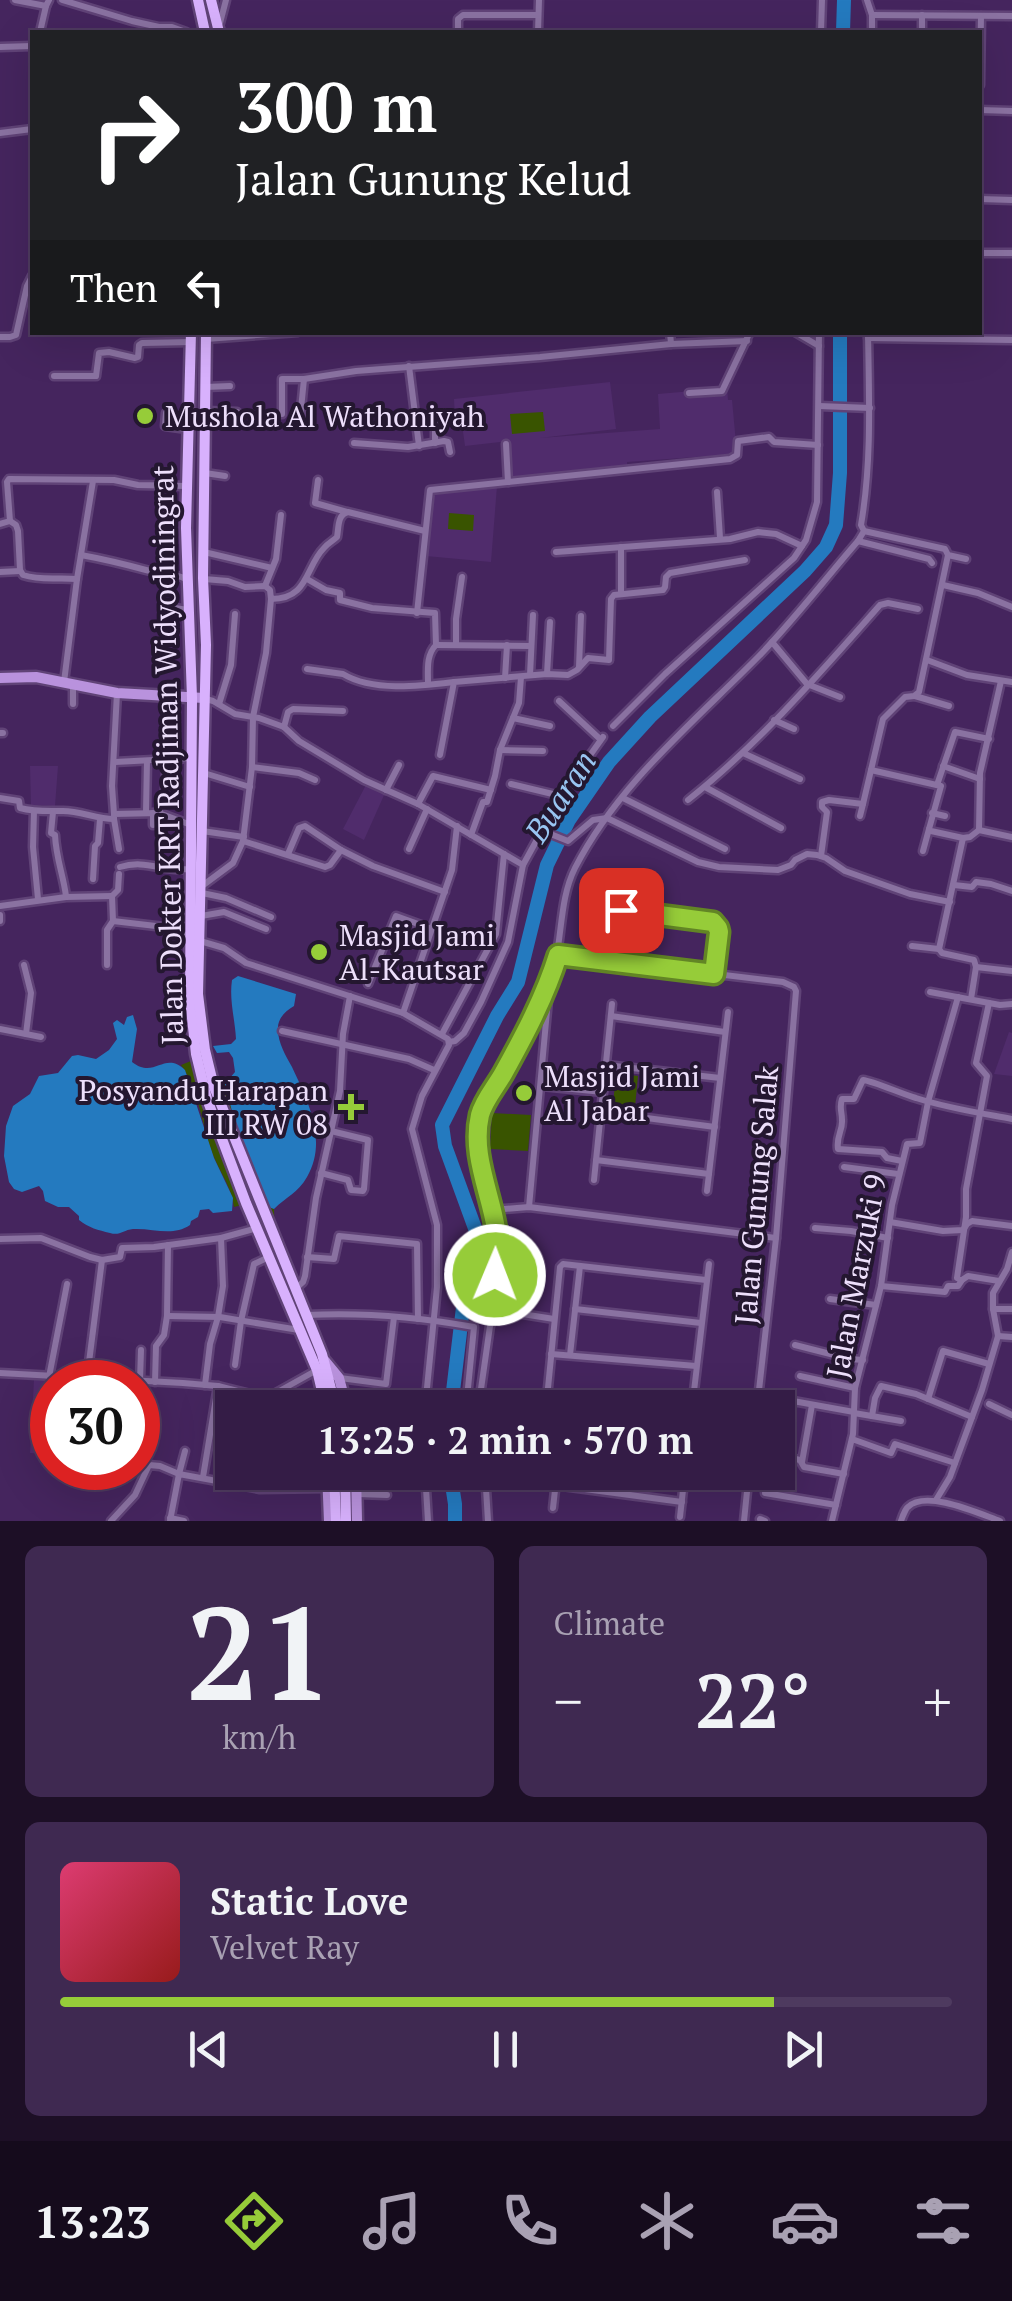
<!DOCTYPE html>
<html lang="en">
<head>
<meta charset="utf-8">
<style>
	:root { --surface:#341c46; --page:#3f2951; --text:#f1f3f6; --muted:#a9a1b3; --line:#4e3a5f; --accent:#96cc39 }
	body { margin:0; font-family:"PT Serif",serif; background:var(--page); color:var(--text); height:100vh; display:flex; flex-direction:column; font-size:38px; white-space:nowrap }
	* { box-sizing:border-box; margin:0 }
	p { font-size:32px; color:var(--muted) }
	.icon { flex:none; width:55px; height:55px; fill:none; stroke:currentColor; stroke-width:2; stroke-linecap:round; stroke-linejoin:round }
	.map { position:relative; height:1521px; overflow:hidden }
	.side { display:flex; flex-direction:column; gap:25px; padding:25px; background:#1d0f26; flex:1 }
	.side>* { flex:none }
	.banner { position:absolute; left:30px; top:30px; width:952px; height:305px; border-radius:0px; box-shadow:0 10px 40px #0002,0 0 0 2px var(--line); background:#202124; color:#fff; overflow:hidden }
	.speed { position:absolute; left:30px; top:1360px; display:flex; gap:20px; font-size:50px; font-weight:700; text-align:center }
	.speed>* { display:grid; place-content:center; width:130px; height:130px; border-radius:50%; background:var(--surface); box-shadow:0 10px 40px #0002,0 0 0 2px var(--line); line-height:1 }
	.speed .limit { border:15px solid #d22; background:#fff; color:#111 }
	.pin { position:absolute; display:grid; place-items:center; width:85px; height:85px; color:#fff; margin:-42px; border-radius:20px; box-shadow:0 5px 15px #0006 }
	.me { position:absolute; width:110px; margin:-55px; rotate:1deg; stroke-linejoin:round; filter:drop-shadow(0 0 8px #0008) }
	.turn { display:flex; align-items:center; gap:35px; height:210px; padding:0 40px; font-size:45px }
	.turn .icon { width:130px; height:130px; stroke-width:2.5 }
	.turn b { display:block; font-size:70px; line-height:85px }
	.then { display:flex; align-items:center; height:95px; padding:0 40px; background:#0003; gap:20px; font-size:38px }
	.big { font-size:75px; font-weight:700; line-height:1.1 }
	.side .card { flex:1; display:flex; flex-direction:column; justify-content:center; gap:15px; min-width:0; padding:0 35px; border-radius:15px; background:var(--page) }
	.side .dial { align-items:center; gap:0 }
	.dial b { font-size:130px; line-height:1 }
	.song { display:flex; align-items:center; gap:30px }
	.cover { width:120px; height:120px; border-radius:15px; background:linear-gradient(135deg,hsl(340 70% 55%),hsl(0 70% 35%)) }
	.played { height:10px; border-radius:5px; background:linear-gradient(90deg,var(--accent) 80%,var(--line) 80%) }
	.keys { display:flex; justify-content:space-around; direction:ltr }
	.heat { display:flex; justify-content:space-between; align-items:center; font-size:55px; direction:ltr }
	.side .tiles { flex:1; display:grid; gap:25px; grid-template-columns:1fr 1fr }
	.card:last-child { grid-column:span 2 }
	.trip { position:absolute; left:215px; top:1390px; width:580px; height:100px; border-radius:0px; background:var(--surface); box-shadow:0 10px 40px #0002,0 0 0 2px var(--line); font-weight:700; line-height:100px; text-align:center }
	.tab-bar { display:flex; height:160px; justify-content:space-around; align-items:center; background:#150b1c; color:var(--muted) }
	.tab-bar .icon { width:70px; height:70px }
	.tab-bar .active { color:var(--accent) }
	.tab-bar b { font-size:45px; color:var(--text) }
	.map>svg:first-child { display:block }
	.built { fill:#502c6c }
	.green { fill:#395400 }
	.water { fill:#247abf }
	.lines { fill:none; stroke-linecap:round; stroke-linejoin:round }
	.river { stroke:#247abf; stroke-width:14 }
	.street-casing { stroke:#604377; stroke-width:11 }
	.secondary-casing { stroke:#604377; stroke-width:15 }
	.primary-casing { stroke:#604377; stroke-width:15 }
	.street { stroke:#8a72a1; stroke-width:6 }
	.secondary { stroke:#b992dd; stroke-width:10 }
	.primary { stroke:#d8b1fd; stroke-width:10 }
	.route-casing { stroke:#628525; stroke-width:25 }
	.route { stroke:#96cc39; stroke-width:18 }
	.poi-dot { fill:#96cc39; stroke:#241730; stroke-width:4 }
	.labels { text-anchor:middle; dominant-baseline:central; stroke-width:8; stroke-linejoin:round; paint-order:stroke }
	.poi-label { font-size:30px; fill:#eddffb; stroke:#241730; text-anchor:start }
	.street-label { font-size:30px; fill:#eddffb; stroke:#241730 }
	.water-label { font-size:32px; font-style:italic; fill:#99c6f2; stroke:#241730 }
</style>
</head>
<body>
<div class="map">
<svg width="1012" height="1521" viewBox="0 0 1012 1521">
	<rect width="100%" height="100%" fill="#45255e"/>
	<g class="built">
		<polygon points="610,382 616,429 540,438 660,429 658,394 727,388 728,400 732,400 737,454 627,462 627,468 587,472 512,477 509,441 465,446 461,417 455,417 454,399"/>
		<polygon points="497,486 491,562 426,556 435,491"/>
		<polygon points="30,766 58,766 55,806 31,805"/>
		<polygon points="367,783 385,793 364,840 343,829"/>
		<polygon points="1009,1032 1012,1033 1012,1076 994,1074"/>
		<polygon points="34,1380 63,1382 52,1382 52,1454 30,1453"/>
	</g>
	<g class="green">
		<polygon points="543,412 545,431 512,434 510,414"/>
		<polygon points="449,513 474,515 473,531 448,529"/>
		<path d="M198 994 214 1086 224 1080 235 1123 266 1206 274 1209 275 1241 322 1354 313 1359 246 1204 234 1207C232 1188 220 1172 213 1155 202 1126 199 1090 181 1065L196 1059Z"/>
		<polygon points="616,1073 638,1076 635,1107 613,1105"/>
		<polygon points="492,1113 531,1115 528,1151 490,1149"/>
	</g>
	<g class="water">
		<path d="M238 976 296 994 294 1006C285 1011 277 1019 278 1030 278 1043 286 1056 292 1067 308 1101 328 1141 307 1177 298 1193 286 1197 274 1209L266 1206 235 1123 224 1080 229 1079 235 1072 233 1058 229 1052 217 1053 213 1046 231 1044 236 1039C235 1019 229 1000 232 980Z"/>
		<path d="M133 1015 137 1029 132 1062C155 1080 164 1050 185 1070L214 1158 233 1198 232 1211 213 1213 209 1209 200 1210 198 1217 191 1221 190 1225C172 1237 154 1228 133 1229 123 1230 120 1236 110 1233 98 1230 89 1228 79 1220V1216L69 1207H58L45 1201 43 1191 39 1186 22 1192 14 1189 9 1182 4 1156 6 1126 13 1106 30 1094 39 1076 58 1073 72 1056 78 1055 96 1059 109 1050 117 1039 113 1023 117 1020 124 1025 127 1017Z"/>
	</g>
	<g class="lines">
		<g class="river">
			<polyline points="843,32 844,0"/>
			<polyline points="451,1408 469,1257 476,1231 445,1146 442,1125 497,1016 518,982 547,865 569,820 609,762 650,717 805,571 826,547 836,525 840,473 840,332"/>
			<polyline points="450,1472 455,1504 455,1521"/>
		</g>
		<defs>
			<g id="street">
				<polyline points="15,0 46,6 49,0"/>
				<polyline points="62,0 132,21 159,27 172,27 186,32"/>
				<polyline points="867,0 872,15 872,32"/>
				<polyline points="872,15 1012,16"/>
				<polyline points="220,23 226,0"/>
				<polyline points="40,32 46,6"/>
				<polyline points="458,32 458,19 463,15 537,15"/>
				<polyline points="538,32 539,0"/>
				<polyline points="821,32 822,0"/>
				<polyline points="922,32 922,15"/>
				<polyline points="0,47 32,46"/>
				<polyline points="980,85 981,16"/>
				<polyline points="980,110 1012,111"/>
				<polyline points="0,133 32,129"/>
				<polyline points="980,199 1012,200"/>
				<polyline points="980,253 1012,253"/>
				<polyline points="670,332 671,344"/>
				<polyline points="795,332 819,346"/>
				<polyline points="0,337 10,337 16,335 27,286 32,276"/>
				<polyline points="868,338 1012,340"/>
				<polyline points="206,339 298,332"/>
				<polyline points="409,366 419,446"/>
				<polyline points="54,376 96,376 99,353 109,352 135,358 138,357 139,345 142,343 191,342"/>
				<polyline points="206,387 230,386"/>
				<polyline points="689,393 722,391 750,332"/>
				<polyline points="819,406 870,408"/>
				<polyline points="205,411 237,412"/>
				<polyline points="166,413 165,426 187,429"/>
				<polyline points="282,414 282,379 304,379 356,371 540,357 671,344 747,341"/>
				<polyline points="435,418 435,443"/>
				<polyline points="300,419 304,379"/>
				<polyline points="354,443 408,447 444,441 448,442 450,452"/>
				<polyline points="506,444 508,482"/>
				<polyline points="205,473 225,476"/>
				<polyline points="318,480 315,503 347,512"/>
				<polyline points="717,492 720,538"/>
				<path d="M10 521 16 525 18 531 20 570 23 575C42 581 57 577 77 579"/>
				<polyline points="0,524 10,521 7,482 9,479 114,480 138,485 186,486"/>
				<polyline points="864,531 945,549 948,555 966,559"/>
				<polyline points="858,541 929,559 932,563"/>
				<polyline points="204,552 272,568"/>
				<polyline points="556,552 730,539 758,532 776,534 802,546"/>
				<path d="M81 555C103 559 124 564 146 570 160 574 172 572 186 579"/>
				<polyline points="948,555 919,692 914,696 905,697 883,719 871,770 941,786 929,829 931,831 963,838 939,949 942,953 974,960 976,967 971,999"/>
				<polyline points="0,572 20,571"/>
				<path d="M204 579 228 581 245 587 265 586 270 590 271 599C309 599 305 567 324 548 328 543 333 541 337 537 339 527 337 515 348 512L425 531"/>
				<path d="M307 579 326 590 340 593V600L372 608 435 613 436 645C426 655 428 670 428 683"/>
				<polyline points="943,585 978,593 1012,607"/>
				<polyline points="265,586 276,559 281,515"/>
				<polyline points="621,593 621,547"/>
				<polyline points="168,607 188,610"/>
				<polyline points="417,613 430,490 730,459 737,455 738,441 769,437 774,442 818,445"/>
				<polyline points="772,642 807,684 840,697"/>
				<polyline points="456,644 456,619 462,577"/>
				<polyline points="436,645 531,646"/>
				<polyline points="927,660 967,675 1012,682"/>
				<polyline points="579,667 581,616"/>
				<path d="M307 669 343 674C373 692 420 686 454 682"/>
				<polyline points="547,674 550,622"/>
				<polyline points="530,675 533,615"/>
				<polyline points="505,678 507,645"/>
				<polyline points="64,682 77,579 93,481"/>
				<polyline points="73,685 73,704"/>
				<polyline points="915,696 949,706"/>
				<polyline points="206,699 213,701 235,714 259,718 284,727 299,741 364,780 418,804 523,865"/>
				<polyline points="559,701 600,739"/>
				<polyline points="219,704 231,665 235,614"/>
				<polyline points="513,718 550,726"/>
				<polyline points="774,720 794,729"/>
				<polyline points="613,726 665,674 794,558 806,540 817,502 819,332"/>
				<polyline points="284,727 288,712 293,709 343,711"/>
				<polyline points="0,733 3,733"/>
				<polyline points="500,750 543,751"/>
				<polyline points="743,753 800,779"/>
				<polyline points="440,755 454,682 547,674 568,675 577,670 588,658 609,660 611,599 614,595 663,590 665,587 666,577 670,573 745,560"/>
				<polyline points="115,762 191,758"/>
				<polyline points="943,766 980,779"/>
				<polyline points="252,767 299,773 315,780"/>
				<polyline points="204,773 250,787"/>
				<polyline points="511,784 561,796"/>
				<polyline points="937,785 955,732 989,739"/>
				<polyline points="705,787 781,828"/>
				<polyline points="386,790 399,765"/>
				<path d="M0 798 19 801 20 808C35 812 48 811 63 811 81 811 96 819 114 819V814L159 813 191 825"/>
				<polyline points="623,798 725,849"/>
				<path d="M688 800C760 743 820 673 880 605L888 603 918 609"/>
				<polyline points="418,804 433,776 491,790"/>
				<polyline points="34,811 33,847 38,899"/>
				<path d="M53 812 51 833 55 835C56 858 63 874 66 896"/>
				<polyline points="146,812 147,761"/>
				<polyline points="159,813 165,789 167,759"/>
				<polyline points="932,813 945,816"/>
				<polyline points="114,814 112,786 117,693"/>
				<polyline points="860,816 863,804"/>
				<polyline points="114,819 119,849"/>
				<polyline points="153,825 153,813"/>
				<polyline points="979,830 1012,837"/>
				<polyline points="202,831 244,837"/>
				<polyline points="543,831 568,841 593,820 607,818 698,862 719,867 778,870 791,865 795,860 807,854 817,855 826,858 845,871 910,894 950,902"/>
				<polyline points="471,835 483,802 487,802 495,776 500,750 519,703 521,677"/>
				<polyline points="963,838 970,837 979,830 980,773 1001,681"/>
				<polyline points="243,841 325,867 330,865 341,850"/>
				<polyline points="409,849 427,809"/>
				<polyline points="923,851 929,829"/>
				<polyline points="288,854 299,828 305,826 341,850 373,866 445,892"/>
				<polyline points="821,856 827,812 822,807 822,802 829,800 863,804 871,770"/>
				<path d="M120 867C146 859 163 872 191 869"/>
				<polyline points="93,879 95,846 98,843 100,819"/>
				<polyline points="628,880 619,897 621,910 713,923 718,927 714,973"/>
				<polyline points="954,885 972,887 976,882 991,884 1012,891"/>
				<polyline points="202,886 233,863 243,841 252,767 253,717 266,653 271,599"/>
				<polyline points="202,893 226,898 271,917"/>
				<polyline points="0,906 66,897 112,896"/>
				<polyline points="0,915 0,921"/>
				<polyline points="201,916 224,912 266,929"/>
				<polyline points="113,921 173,928 189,937"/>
				<polyline points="200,941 224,948 246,963 403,1013 448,1039 449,1045 422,1096 412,1129 437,1225 437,1287 425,1408"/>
				<polyline points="912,946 939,949"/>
				<polyline points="558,955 783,982 794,987 796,991 776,1238 757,1408"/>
				<polyline points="24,965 31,993 26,1034"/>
				<polyline points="107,965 107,930 113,921 112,896 118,890 119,874"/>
				<polyline points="976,967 1012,971"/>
				<polyline points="368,984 396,916 432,929"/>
				<polyline points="930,992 1000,1005 1012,1004"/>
				<polyline points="403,1013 452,870 457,826"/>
				<polyline points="611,1016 725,1032"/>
				<polyline points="0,1029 41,1037"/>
				<polyline points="282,1031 409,1059 434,1070"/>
				<polyline points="442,1034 496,934 504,854"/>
				<polyline points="449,1042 455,1041 464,1033 481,1002 508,942 523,865 561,796 603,737"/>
				<polyline points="606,1065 720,1078"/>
				<polyline points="543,1078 604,1085"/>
				<polyline points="542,1086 603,1092"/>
				<polyline points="601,1112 715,1127"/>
				<polyline points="596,1160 709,1174"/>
				<path d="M902 1161 887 1158 882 1152 838 1149C836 1136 843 1130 842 1120 842 1111 839 1108 842 1099H854L863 1080C873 1081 902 1094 916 1098 947 1108 980 1113 1012 1119"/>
				<polyline points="844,1167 898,1174"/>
				<polyline points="321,1173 348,1180 351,1190 363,1191 364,1189 368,1140 331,1131"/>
				<polyline points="594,1180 612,1004"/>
				<polyline points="707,1191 728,1012"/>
				<polyline points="529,1207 549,989"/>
				<polyline points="493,1210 529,1207 776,1238"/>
				<polyline points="890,1222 943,1231 963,1230 967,1224 972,1221 1012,1226"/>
				<polyline points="815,1228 851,1231 888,1238"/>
				<polyline points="221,1238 257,1228"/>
				<polyline points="0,1239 41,1238 90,1257 102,1260 120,1257 122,1248 154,1247 221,1238 223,1286 218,1317 210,1344 205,1385"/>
				<polyline points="307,1257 334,1259 339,1236 417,1244 418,1319"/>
				<polyline points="962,1280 957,1278 966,1217 966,1189 987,1076 976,1063 989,1003"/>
				<polyline points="881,1286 945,1292 948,1286 958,1286 962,1280 968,1276 999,1281"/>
				<polyline points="295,1289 303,1282 305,1276 316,1198 340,1091 343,1034 350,996"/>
				<polyline points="830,1299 876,1305"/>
				<polyline points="575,1309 701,1323"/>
				<polyline points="993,1309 1012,1309"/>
				<path d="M306 1315C362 1312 419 1317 474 1327L466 1408"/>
				<polyline points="168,1316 220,1317 299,1330"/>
				<path d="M554 1319 497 1310 494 1308C491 1283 500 1257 497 1232 492 1192 470 1154 481 1113 485 1098 496 1086 503 1073 519 1045 535 1016 548 986 564 948 557 904 575 868 618 784 694 722 759 656 794 620 825 579 858 541L864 531 861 525C872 461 869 398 868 332"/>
				<polyline points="998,1336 1012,1337"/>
				<polyline points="795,1345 850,1359 863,1360"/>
				<polyline points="551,1354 696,1366"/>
				<polyline points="570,1355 580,1266"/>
				<polyline points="235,1365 241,1321 254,1264 269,1257"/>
				<polyline points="0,1373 183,1383 218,1386 262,1397 274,1394 317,1370"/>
				<polyline points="800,1376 855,1388"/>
				<polyline points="49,1377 67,1284"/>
				<polyline points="87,1378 102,1260"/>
				<polyline points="340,1378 386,1384 394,1317"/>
				<polyline points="140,1381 141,1350"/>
				<polyline points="155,1382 156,1346 164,1335 167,1316 168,1245"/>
				<polyline points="345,1398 368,1401"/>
				<polyline points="928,1399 943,1351 989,1364"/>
				<polyline points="989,1404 1012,1415"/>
				<polyline points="487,1405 480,1396 490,1326 497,1310"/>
				<polyline points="486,1408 493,1402 547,1399 620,1408"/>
				<polyline points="546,1408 560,1267 563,1264 706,1280"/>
				<polyline points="692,1408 709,1264"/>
				<polyline points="854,1413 901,1421"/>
				<polyline points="872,1416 875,1398 881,1386 916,1394 972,1417"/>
				<polyline points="852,1439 891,1453 895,1444 955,1463"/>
				<polyline points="802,1462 812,1405"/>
				<polyline points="425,1472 428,1521"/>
				<polyline points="485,1472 488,1521"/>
				<polyline points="844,1474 804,1467 800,1460 782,1456 791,1422 785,1420 793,1401 854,1412"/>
				<polyline points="203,1477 218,1386"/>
				<polyline points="555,1485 682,1502"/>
				<polyline points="765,1493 836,1505"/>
				<polyline points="358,1494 387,1495"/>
				<polyline points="936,1500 950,1477 982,1390 998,1336 993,1309 993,1293 1007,1269 1012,1252"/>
				<polyline points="553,1508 557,1472"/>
				<polyline points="680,1517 685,1472"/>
				<polyline points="170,1518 184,1521"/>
				<polyline points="760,1519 765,1521"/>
				<polyline points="111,1521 135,1495 149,1465 160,1466 179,1474 185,1451"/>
				<polyline points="170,1521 179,1474 260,1489 327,1488"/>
				<polyline points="744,1521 749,1472"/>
				<polyline points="832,1521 853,1434 855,1388 881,1286 892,1205 907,1144 920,1143 928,1102 958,997"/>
				<path d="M901 1521C902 1518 906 1508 908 1507 926 1489 980 1514 1000 1521"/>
			</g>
			<g id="secondary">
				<polyline points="0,678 36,677 117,693 204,698"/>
				<polyline points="325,1361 339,1378 347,1408"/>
				<polyline points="327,1472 329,1521"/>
				<polyline points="356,1472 357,1521"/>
			</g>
			<g id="primary">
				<polyline points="198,0 205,32"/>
				<polyline points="211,0 219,32"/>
				<polyline points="191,332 186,528 192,698 190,1000 196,1054 207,1099 246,1203 317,1370 326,1408"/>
				<polyline points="206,332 203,578 206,645 198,994 205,1050 214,1087 322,1354 336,1408"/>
				<polyline points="334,1472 336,1521"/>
				<polyline points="345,1472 346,1521"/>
			</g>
		</defs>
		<use href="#street" class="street-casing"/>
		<use href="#secondary" class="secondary-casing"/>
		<use href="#primary" class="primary-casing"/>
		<use href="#street" class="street"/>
		<use href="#secondary" class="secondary"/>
		<use href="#primary" class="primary"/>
	</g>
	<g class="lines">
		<defs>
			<path id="route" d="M495 1275C496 1259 499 1244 496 1229 490 1191 471 1154 480 1115 484 1100 495 1088 503 1074 524 1036 545 997 558 955L714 974 719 932 718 928 713 922 621 910"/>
		</defs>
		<use href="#route" class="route-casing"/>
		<use href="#route" class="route"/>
	</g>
	<g class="poi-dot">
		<circle cx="145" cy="416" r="10"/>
		<circle cx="319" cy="952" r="10"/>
		<circle cx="524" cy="1093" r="10"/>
		<path d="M346 1092h10v10h10v10h-10v10h-10v-10h-10v-10h10z"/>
	</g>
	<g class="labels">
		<g class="poi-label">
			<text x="165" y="416">Mushola Al Wathoniyah</text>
			<text x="339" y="935">Masjid Jami<tspan x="339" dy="34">Al-Kautsar</tspan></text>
			<text x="544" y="1076">Masjid Jami<tspan x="544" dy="34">Al Jabar</tspan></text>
			<text x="328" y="1090" text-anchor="end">Posyandu Harapan<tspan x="328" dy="34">III RW 08</tspan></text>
		</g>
		<g class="street-label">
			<text transform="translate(167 755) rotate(-91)">Jalan Dokter KRT Radjiman Widyodiningrat</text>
			<text transform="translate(756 1195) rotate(-85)">Jalan Gunung Salak</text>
			<text transform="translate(856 1276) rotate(-79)">Jalan Marzuki 9</text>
		</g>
		<g class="water-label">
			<text transform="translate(560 796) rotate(-57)">Buaran</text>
		</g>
	</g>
</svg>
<div class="speed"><div class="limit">30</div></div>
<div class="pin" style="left:621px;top:910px;background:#d93025"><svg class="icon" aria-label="arrive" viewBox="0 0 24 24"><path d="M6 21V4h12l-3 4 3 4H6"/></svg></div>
<svg class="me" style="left:495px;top:1275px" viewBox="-20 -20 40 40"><circle r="17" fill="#96cc39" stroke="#fff" stroke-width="3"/><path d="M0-11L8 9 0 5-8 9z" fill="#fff"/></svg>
<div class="trip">13:25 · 2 min · 570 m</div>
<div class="banner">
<div class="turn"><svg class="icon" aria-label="right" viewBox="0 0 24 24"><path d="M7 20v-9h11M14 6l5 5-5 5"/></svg><div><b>300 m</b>Jalan Gunung Kelud</div></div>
<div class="then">Then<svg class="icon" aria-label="left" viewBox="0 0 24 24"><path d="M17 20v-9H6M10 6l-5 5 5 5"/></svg></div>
</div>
</div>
<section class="side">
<div class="tiles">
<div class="card dial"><b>21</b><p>km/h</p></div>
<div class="card"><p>Climate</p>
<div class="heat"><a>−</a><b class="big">22°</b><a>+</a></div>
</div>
<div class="card">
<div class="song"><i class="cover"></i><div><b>Static Love</b><p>Velvet Ray</p></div></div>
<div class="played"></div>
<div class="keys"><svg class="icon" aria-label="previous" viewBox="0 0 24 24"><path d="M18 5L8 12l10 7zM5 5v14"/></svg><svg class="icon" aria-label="pause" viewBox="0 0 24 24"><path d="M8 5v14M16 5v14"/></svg><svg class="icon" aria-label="next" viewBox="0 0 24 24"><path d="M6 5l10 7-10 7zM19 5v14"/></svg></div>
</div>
</div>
</section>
<nav class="tab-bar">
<b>13:23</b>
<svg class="icon active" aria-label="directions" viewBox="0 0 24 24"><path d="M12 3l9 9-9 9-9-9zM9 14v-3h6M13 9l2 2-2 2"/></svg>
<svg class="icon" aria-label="music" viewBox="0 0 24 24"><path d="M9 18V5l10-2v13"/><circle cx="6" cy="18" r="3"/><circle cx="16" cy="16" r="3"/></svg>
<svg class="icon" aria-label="phone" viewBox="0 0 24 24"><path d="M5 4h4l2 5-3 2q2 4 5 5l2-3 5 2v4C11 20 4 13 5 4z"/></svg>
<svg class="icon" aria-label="climate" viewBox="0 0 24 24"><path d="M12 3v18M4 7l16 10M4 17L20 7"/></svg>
<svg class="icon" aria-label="car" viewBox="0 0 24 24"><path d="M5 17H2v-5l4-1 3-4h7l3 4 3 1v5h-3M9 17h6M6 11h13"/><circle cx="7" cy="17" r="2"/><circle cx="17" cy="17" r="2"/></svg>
<svg class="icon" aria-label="filters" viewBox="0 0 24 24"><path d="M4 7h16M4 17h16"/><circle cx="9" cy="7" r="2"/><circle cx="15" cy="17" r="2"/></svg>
</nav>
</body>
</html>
